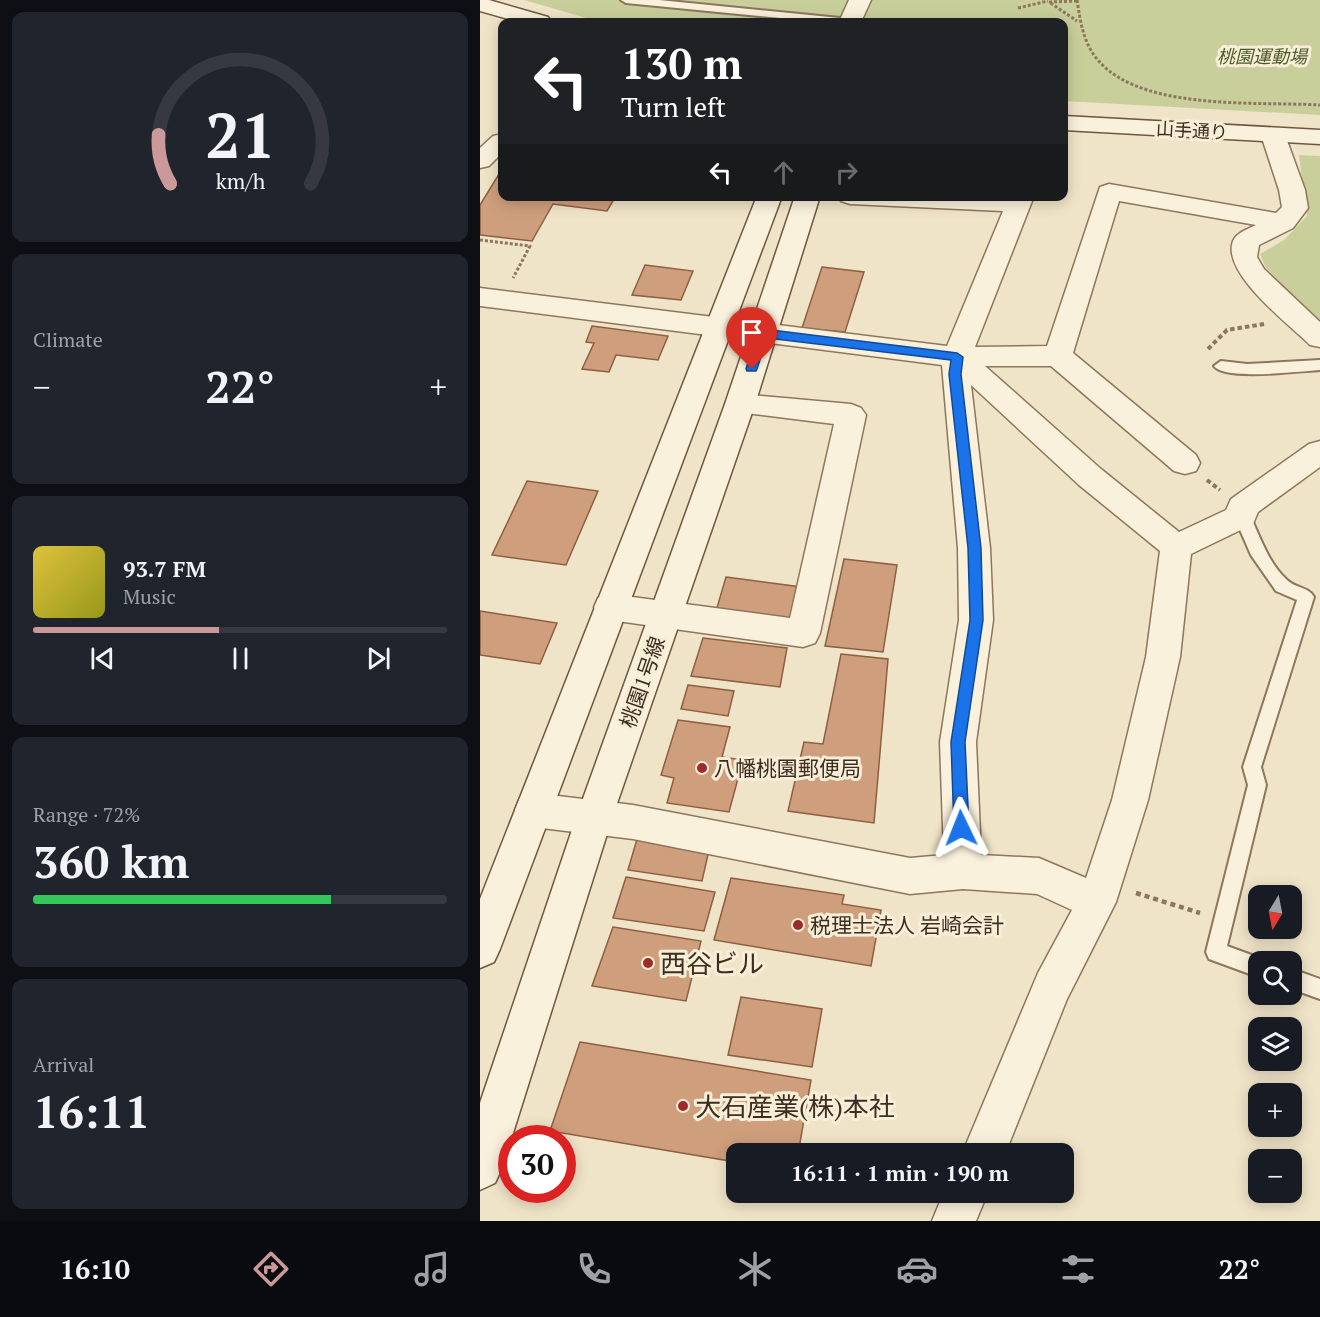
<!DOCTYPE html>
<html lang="en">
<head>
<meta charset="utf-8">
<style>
	:root { --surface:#171b24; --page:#20242c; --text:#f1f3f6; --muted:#9ea1a6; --line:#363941; --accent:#cc999b }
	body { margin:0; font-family:"PT Serif","Noto Sans JP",serif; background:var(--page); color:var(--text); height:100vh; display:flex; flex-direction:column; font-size:22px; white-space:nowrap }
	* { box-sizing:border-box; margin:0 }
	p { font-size:20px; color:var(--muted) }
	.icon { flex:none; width:33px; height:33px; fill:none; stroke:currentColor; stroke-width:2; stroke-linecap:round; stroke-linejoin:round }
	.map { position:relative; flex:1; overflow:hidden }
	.drawer { display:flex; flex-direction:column; gap:12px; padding:12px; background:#0d0f14; width:480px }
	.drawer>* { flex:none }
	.guide { position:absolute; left:18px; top:18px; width:570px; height:183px; border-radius:12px; box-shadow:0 3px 15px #0003; background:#202124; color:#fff; overflow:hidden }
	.needle { width:39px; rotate:190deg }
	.fabs { position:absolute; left:768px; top:885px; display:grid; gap:12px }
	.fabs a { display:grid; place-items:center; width:54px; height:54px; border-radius:12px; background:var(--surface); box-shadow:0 3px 15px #0003; font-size:30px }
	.speed { position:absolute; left:18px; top:1125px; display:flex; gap:12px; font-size:30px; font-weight:700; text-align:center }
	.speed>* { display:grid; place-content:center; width:78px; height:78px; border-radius:50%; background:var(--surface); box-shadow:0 3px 15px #0003; line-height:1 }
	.speed .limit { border:9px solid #d22; background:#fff; color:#111 }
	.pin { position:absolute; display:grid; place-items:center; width:51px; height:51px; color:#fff; margin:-62px -26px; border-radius:50% 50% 50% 0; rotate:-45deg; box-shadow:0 0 6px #0007 }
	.pin .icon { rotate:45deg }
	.me { position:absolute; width:66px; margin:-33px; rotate:358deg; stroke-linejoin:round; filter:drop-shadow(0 0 4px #0008) }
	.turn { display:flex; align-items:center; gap:21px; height:126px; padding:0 24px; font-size:27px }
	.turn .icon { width:78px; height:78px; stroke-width:2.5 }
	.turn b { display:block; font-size:42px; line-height:51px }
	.lanes { display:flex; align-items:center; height:57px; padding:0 24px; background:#0003; justify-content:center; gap:30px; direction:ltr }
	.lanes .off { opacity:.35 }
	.big { font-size:45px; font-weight:800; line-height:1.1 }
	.drawer .widget { flex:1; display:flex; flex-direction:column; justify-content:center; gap:9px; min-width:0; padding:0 21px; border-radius:12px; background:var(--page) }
	.drawer .dial { align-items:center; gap:0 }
	.dial svg { height:156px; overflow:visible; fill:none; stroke:var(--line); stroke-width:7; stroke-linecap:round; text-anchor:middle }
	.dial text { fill:var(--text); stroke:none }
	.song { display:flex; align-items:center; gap:18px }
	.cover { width:72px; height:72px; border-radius:9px; background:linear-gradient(135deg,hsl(50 70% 55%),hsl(60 70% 35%)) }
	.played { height:6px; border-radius:3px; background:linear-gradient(90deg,var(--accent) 45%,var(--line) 45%) }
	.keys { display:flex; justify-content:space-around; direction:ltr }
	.heat { display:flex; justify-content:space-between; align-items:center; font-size:33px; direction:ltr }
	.charge { height:9px; border-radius:4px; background:linear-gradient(90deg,#34c759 72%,var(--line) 0) }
	.trip { position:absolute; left:246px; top:1143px; width:348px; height:60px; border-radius:12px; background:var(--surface); box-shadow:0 3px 15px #0003; font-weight:800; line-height:60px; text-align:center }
	.menu { display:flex; height:96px; justify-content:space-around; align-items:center; background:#090b0e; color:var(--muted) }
	.menu .icon { width:42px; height:42px }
	.menu .current { color:var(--accent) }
	.menu b { font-size:27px; color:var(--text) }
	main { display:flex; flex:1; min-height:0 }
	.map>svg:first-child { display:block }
	.green { fill:#c9cf9b }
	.building { fill:#cf9f7d; stroke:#8d5f41; stroke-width:1.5 }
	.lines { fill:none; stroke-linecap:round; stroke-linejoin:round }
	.lane-casing { stroke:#8d765c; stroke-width:4 }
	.street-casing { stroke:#8d765c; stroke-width:3 }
	.secondary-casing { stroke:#6f573f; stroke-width:3 }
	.path-far2 { stroke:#8d765c; stroke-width:3; stroke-dasharray:3 2; stroke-linecap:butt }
	.path-far1 { stroke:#8d765c; stroke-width:4; stroke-dasharray:4.5 3; stroke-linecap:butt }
	.path { stroke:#8d765c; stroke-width:4.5; stroke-dasharray:5 4; stroke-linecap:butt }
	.lane { fill:#faf1dc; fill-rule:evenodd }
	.street { fill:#faf1dc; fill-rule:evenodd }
	.secondary { fill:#faf1dc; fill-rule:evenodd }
	.route { fill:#1a73e8; stroke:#114b97; stroke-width:1.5 }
	.poi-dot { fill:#9e2a2b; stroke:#f7eed8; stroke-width:2 }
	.labels { text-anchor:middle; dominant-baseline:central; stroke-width:6; stroke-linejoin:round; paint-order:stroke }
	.far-park-label { font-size:18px; font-style:italic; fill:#4d5a26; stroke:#f7eed8 }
	.far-street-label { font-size:18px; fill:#3d2e20; stroke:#f7eed8 }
	.street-label { font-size:21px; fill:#3d2e20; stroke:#f7eed8 }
	.poi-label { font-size:21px; fill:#3d2e20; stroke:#f7eed8; text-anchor:start }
	.near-poi-label { font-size:26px; fill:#3d2e20; stroke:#f7eed8; text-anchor:start }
</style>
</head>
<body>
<main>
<section class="drawer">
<div class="widget dial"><svg viewBox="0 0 100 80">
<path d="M14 69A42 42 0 1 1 86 69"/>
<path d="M14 69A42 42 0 0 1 8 44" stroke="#cc999b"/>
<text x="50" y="56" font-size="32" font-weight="700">21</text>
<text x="50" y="72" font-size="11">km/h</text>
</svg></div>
<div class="widget"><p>Climate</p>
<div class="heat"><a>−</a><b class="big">22°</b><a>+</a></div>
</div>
<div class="widget">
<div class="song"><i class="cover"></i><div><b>93.7 FM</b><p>Music</p></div></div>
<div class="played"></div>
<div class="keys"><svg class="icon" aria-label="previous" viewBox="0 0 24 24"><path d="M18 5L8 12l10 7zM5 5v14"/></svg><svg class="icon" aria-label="pause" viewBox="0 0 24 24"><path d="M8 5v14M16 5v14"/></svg><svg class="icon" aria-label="next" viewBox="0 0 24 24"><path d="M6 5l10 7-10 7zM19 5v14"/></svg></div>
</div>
<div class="widget"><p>Range · 72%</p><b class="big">360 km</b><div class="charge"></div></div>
<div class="widget"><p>Arrival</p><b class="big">16:11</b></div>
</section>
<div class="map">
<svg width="840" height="1221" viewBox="0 0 840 1221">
	<rect width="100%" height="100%" fill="#f0e4c8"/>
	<g class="green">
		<polygon points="44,0 840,0 840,115 584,101 584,22 120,22"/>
		<polygon points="819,155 840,156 840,321 786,268 780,254 804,240 827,216"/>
	</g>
	<g class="building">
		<polygon points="19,174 22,174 22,196 136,196 127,211 73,204 52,241 0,235 0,205"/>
		<polygon points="165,265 213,271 201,300 152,295"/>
		<polygon points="342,267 384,272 365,332 322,328"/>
		<polygon points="112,326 188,336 178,360 136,355 129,372 102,369 114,343 106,342"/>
		<polygon points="47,481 118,491 86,565 12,555"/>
		<polygon points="364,559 417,565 403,652 345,646"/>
		<polygon points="246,577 321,587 314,621 236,611"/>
		<polygon points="0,611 77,623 60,664 0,655"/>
		<polygon points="223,638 307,648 300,687 211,676"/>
		<polygon points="361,654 408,659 394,823 308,811 324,742 343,744"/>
		<polygon points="208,685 254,691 248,716 201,709"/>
		<polygon points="198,720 250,727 242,757 263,760 249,812 187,803 194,778 181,775"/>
		<polygon points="157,839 229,850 222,881 148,870"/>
		<polygon points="146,877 235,892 224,931 133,918"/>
		<polygon points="251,878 364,895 362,904 401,910 391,966 234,940"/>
		<polygon points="133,927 221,941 206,1001 112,986"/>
		<polygon points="261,997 342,1009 332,1067 248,1055"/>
		<polygon points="100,1042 331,1080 318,1154 256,1154 256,1162 70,1131"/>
	</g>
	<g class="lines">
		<defs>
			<g id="lane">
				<polygon points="141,0 179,0 370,19 375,22 342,22 146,3"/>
				<path d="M840 360V370C821 371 745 381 734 366L741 361 767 364Z"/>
				<path d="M762 510 768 512C780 535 787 562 807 580 815 588 829 587 834 597L781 767 786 785 747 946 785 960 778 962V977L729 959 726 952 768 785 763 767 817 600 796 591 771 555 754 516Z"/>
				<polygon points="812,969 840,979 840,999 812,989"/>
			</g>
			<g id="street">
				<polygon points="369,0 391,0 381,22 359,22"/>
				<path d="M793 128 801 130 805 135 825 190 828 208 813 228 779 245 777 257 784 269 840 322V347L830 345C809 324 741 273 753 241 756 233 768 229 776 225L639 201 593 353 716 455 720 463 716 471 705 474 694 471 571 366H505L621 469 699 532 746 510 751 499 829 444 840 441V467L778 512 773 524 711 554 700 657 668 800 636 902 587 999 525 1154H482L558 973 592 910 557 894 483 889 430 894 153 839 53 827 40 822 35 810 40 798 53 793 153 805 430 858 464 855 460 742 479 620 478 548 462 365 0 306V288L467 346 523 211 370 204 361 201 358 196H554L495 347 567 346 620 187 629 184 796 213 802 207 799 190 781 135 785 130ZM491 385 599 485 680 551 666 657 632 800 606 878 559 858 501 855 496 742 513 620 510 548Z"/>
				<polygon points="22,134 22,153 9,166 0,168 0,148 13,136"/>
				<polygon points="260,394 371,404 381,408 386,415 340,633 335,643 323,647 130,620 118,616 114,607 118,598 130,594 310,618 354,424 250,411 245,404 250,397"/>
				<polygon points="464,1192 508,1192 496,1221 452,1221"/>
			</g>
			<g id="secondary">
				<polygon points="0,0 9,0 68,17 71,22 39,22 0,11"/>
				<polygon points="584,116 840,130 840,144 584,130"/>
				<polygon points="277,196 302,196 20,949 14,962 0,968 0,899"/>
				<polygon points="315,196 340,196 275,404 132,818 22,1168 15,1183 0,1190 0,1103 96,818 245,404"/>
			</g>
		</defs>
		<use href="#lane" class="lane-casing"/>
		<use href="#street" class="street-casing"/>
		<use href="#secondary" class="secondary-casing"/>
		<g class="path-far2">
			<path d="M597 0C600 18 602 36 612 52 650 113 777 101 840 105"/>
			<polyline points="597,1 569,2 597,21"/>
			<polyline points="538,8 568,1"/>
			<polyline points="0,240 50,246 33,278"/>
		</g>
		<g class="path-far1">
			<polyline points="728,349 747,330 784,324"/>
			<polyline points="727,480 740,490"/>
		</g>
		<polyline class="path" points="656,893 720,913"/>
		<use href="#lane" class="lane"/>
		<use href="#street" class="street"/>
		<use href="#secondary" class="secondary"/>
	</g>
	<polygon class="route" points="283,329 477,353 483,357 481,374 501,548 503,620 485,742 489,828 487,833 481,835 476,833 474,828 471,742 490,620 488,548 469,374 471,360 287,338 277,369 276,371 267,371 266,369 277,333"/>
	<g class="poi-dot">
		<circle cx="222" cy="768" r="6"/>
		<circle cx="318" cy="925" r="6"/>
		<circle cx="168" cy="963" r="6"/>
		<circle cx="203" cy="1106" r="6"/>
	</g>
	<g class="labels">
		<g class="far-park-label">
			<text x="782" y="56">桃園運動場</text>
		</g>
		<g class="far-street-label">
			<text transform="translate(712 130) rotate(3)">山手通り</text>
		</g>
		<g class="street-label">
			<text transform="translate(162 682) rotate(-71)">桃園1号線</text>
		</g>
		<g class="poi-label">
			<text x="234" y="768">八幡桃園郵便局</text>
			<text x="330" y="925">税理士法人 岩崎会計</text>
		</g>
		<g class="near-poi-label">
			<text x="180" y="963">西谷ビル</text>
			<text x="215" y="1106">大石産業(株)本社</text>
		</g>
	</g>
</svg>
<div class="fabs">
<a><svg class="needle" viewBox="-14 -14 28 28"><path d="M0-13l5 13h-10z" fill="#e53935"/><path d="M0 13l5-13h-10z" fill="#9ea1a6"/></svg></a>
<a><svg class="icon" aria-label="search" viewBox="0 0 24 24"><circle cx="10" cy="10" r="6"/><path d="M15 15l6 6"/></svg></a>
<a><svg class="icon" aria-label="layers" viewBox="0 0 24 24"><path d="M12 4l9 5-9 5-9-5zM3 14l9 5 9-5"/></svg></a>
<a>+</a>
<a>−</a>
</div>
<div class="speed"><div class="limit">30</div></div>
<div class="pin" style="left:272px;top:369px;background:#d93025"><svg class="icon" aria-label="arrive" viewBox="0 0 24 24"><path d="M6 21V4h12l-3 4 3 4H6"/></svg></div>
<svg class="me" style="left:481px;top:828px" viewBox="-20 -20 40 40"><path d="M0-17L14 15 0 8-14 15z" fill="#1a73e8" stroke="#fff" stroke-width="4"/></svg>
<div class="trip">16:11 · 1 min · 190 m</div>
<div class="guide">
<div class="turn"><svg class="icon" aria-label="left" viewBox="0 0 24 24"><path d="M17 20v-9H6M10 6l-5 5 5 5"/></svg><div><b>130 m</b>Turn left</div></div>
<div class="lanes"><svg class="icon" aria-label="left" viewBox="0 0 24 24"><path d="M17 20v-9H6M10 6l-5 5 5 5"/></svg><svg class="icon off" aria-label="ahead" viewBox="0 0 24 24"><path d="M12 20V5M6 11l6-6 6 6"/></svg><svg class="icon off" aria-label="right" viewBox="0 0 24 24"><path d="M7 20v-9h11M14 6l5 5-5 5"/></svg></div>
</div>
</div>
</main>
<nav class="menu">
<b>16:10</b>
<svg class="icon current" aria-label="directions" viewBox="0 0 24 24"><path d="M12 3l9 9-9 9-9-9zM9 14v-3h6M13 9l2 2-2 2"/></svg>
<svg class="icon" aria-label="music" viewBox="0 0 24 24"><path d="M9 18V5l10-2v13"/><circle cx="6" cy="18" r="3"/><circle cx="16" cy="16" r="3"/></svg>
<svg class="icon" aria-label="phone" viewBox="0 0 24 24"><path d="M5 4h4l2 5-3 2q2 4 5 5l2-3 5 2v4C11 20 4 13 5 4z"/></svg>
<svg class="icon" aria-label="climate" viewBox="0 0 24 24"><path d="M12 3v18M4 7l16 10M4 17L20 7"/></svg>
<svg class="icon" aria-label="car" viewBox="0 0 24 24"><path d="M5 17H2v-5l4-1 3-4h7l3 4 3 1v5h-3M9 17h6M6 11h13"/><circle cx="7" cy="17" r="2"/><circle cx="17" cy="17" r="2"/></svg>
<svg class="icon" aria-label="filters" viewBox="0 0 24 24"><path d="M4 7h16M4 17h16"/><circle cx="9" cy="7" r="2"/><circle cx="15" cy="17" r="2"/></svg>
<b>22°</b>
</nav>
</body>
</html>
